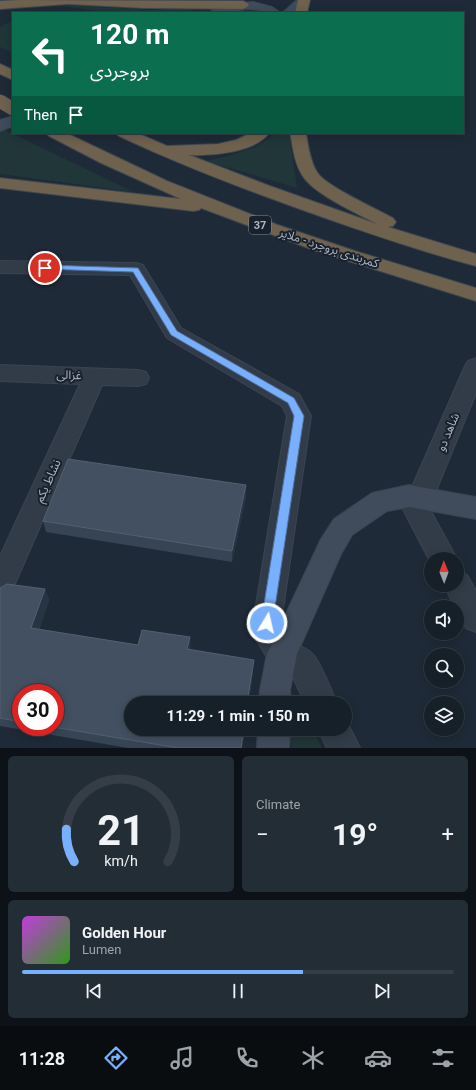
<!DOCTYPE html>
<html lang="en">
<head>
<meta charset="utf-8">
<style>
	:root { --surface:#162029; --page:#232d35; --text:#f1f3f6; --muted:#9ea3a8; --line:#353e46; --accent:#79b0fd }
	body { margin:0; font-family:Roboto,"Noto Sans Arabic",sans-serif; background:var(--page); color:var(--text); height:100vh; display:flex; flex-direction:column; font-size:15px; white-space:nowrap }
	* { box-sizing:border-box; margin:0 }
	p { font-size:13px; color:var(--muted) }
	.icon { flex:none; width:22px; height:22px; fill:none; stroke:currentColor; stroke-width:2; stroke-linecap:round; stroke-linejoin:round }
	.map { position:relative; height:748px; overflow:hidden }
	.details { display:flex; flex-direction:column; gap:8px; padding:8px; background:#0c1217; flex:1 }
	.details>* { flex:none }
	.banner { position:absolute; left:12px; top:12px; width:452px; height:122px; border-radius:0px; box-shadow:0 2px 10px #0003,0 0 0 1px var(--line); background:#0b6e4f; color:#fff; overflow:hidden }
	.needle { width:26px; rotate:359deg }
	.controls { position:absolute; left:424px; top:552px; display:grid; gap:8px }
	.controls a { display:grid; place-items:center; width:40px; height:40px; border-radius:50%; background:var(--surface); box-shadow:0 2px 10px #0003,0 0 0 1px var(--line); font-size:20px }
	.speed { position:absolute; left:12px; top:684px; display:flex; gap:8px; font-size:20px; font-weight:700; text-align:center }
	.speed>* { display:grid; place-content:center; width:52px; height:52px; border-radius:50%; background:var(--surface); box-shadow:0 2px 10px #0003,0 0 0 1px var(--line); line-height:1 }
	.speed .limit { border:6px solid #d22; background:#fff; color:#111 }
	.pin { position:absolute; display:grid; place-items:center; width:34px; height:34px; color:#fff; margin:-17px; border:2px solid #fff; border-radius:50%; box-shadow:0 1px 4px #0007 }
	.me { position:absolute; width:44px; margin:-22px; rotate:9deg; stroke-linejoin:round; filter:drop-shadow(0 0 3px #0008) }
	.turn { display:flex; align-items:center; gap:14px; height:84px; padding:0 12px; font-size:18px }
	.turn .icon { width:52px; height:52px; stroke-width:2.5 }
	.turn b { display:block; font-size:28px; line-height:34px }
	.then { display:flex; align-items:center; height:38px; padding:0 12px; background:#0003; gap:8px; font-size:15px }
	.big { font-size:30px; font-weight:700; line-height:1.1 }
	.details .widget { flex:1; display:flex; flex-direction:column; justify-content:center; gap:6px; min-width:0; padding:0 14px; border-radius:6px; background:var(--page) }
	.details .dial { align-items:center; gap:0 }
	.dial svg { height:104px; overflow:visible; fill:none; stroke:var(--line); stroke-width:7; stroke-linecap:round; text-anchor:middle }
	.dial text { fill:var(--text); stroke:none }
	.song { display:flex; align-items:center; gap:12px }
	.cover { width:48px; height:48px; border-radius:6px; background:linear-gradient(135deg,hsl(290 70% 55%),hsl(110 70% 35%)) }
	.played { height:4px; border-radius:2px; background:linear-gradient(90deg,var(--accent) 65%,var(--line) 65%) }
	.keys { display:flex; justify-content:space-around; direction:ltr }
	.heat { display:flex; justify-content:space-between; align-items:center; font-size:22px; direction:ltr }
	.details .tiles { flex:1; display:grid; gap:8px; grid-template-columns:1fr 1fr }
	.widget:last-child { grid-column:span 2 }
	.trip { position:absolute; left:124px; top:696px; width:228px; height:40px; border-radius:20px; background:var(--surface); box-shadow:0 2px 10px #0003,0 0 0 1px var(--line); font-weight:700; line-height:40px; text-align:center }
	.menu { display:flex; height:64px; justify-content:space-around; align-items:center; background:#090d10; color:var(--muted) }
	.menu .icon { width:28px; height:28px }
	.menu .on { color:var(--accent) }
	.menu b { font-size:18px; color:var(--text) }
	.map>svg:first-child { display:block }
	.green { fill:#203638 }
	.lines { fill:none; stroke-linecap:round; stroke-linejoin:round }
	.street-casing { stroke:#3b4551; stroke-width:2 }
	.secondary-casing { stroke:#3b4551; stroke-width:2 }
	.highway-casing { stroke:#3d4652; stroke-width:2 }
	.street { fill:#323c48; fill-rule:evenodd }
	.secondary { fill:#404b5b; fill-rule:evenodd }
	.highway { fill:#6e614e; fill-rule:evenodd }
	.highway-bridge-casing { stroke:#3d4652; stroke-width:14; stroke-linecap:butt }
	.highway-bridge { stroke:#6e614e; stroke-width:13 }
	.wall { fill:#364454; fill-rule:evenodd }
	.shaded-wall { fill:#273444 }
	.building { fill:#435061; stroke:#536070 }
	.route { fill:#79b0fd; stroke:#4f72a4 }
	.labels { text-anchor:middle; dominant-baseline:central; stroke-width:4; stroke-linejoin:round; paint-order:stroke }
	.shield { fill:#18212c; stroke:#808997; stroke-width:1 }
	.shield-label { font-size:11px; font-weight:bold; fill:#acb6c5 }
	.street-label { font-size:12px; fill:#acb6c5; stroke:#18212c }
</style>
</head>
<body>
<div class="map">
<svg width="476" height="748" viewBox="0 0 476 748">
	<rect width="100%" height="100%" fill="#1e2a37"/>
	<g class="green">
		<polygon points="56,4 150,10 202,7 186,13 110,13 63,6 39,6 0,10 0,9"/>
		<polygon points="13,21 13,53 0,47 0,28 5,24"/>
		<polygon points="3,129 134,192 0,174 0,131"/>
		<polygon points="276,133 289,133 297,188 206,161 228,156 256,147"/>
		<polygon points="300,729 312,729 322,748 291,748 290,733"/>
	</g>
	<g class="lines">
		<defs>
			<g id="street">
				<path d="M0 261 136 263 143 265 181 328 299 394 311 416 281 623C287 649 305 642 315 657 324 670 330 688 337 703H305L293 677 285 670 271 664 259 644 254 634 253 623 287 416 282 406 167 338 130 275 0 273Z"/>
				<polygon points="476,358 476,393 433,498 428,506 457,559 431,559 431,563 396,496 400,489 409,485 412,487 465,366 468,361"/>
				<polygon points="0,365 138,370 146,372 149,378 146,384 138,386 102,385 10,595 0,599 0,556 80,384 0,381"/>
				<polygon points="457,571 467,575 476,591 476,632 466,628 457,611 457,607 455,607 444,585 457,585"/>
				<polygon points="345,718 360,748 327,748 318,729 345,729"/>
			</g>
			<g id="secondary">
				<polygon points="297,0 310,0 295,13 282,13"/>
				<polygon points="253,2 272,7 281,13 266,13 259,10 246,9 227,13 210,13 212,10 238,3"/>
				<polygon points="13,116 13,126 0,131 0,120"/>
				<polygon points="409,485 476,497 476,519 409,507 387,511 352,535 341,554 297,654 290,690 291,703 259,703 260,690 267,654 321,539 334,519 372,493"/>
				<polygon points="258,729 290,729 289,748 257,748"/>
			</g>
			<g id="highway">
				<polygon points="20,0 243,1 247,3 249,5 247,7 243,9 143,8 68,4 0,9 0,1"/>
				<polygon points="298,0 310,0 307,13 295,13"/>
				<polygon points="0,64 13,70 13,80 0,74"/>
				<polygon points="46,133 66,133 167,181 278,225 355,251 476,288 476,301 316,251 201,208 199,210 193,211 0,188 0,178 181,199 101,163 49,136"/>
				<path d="M116 133H137L167 146 218 144 236 140 251 133H269C255 153 210 156 189 155L270 186 377 224C357 213 313 194 302 175 294 162 293 147 290 133H306C308 145 310 161 317 172 325 186 377 209 393 218L396 222 393 226 388 227 476 254V266C426 253 377 236 328 219 257 194 187 168 119 136Z"/>
			</g>
		</defs>
		<use href="#street" class="street-casing"/>
		<use href="#secondary" class="secondary-casing"/>
		<use href="#highway" class="highway-casing"/>
		<use href="#street" class="street"/>
		<use href="#secondary" class="secondary"/>
		<use href="#highway" class="highway"/>
		<defs>
			<polyline id="highway-bridge" points="0,101 13,109"/>
		</defs>
		<use href="#highway-bridge" class="highway-bridge-casing"/>
		<use href="#highway-bridge" class="highway-bridge"/>
	</g>
	<g class="wall">
		<polygon points="246,485 246,497 232,562 46,532 43,521"/>
		<path d="M0 588 45 589 49 600 39 630 138 645 191 647 190 650 253 670 249 703H131L245 729 242 748H128L0 726ZM21 693 55 727H21Z"/>
	</g>
	<g class="shaded-wall">
		<polygon points="246,485 246,497 232,562 232,551"/>
		<polygon points="45,589 49,600 36,639 31,628"/>
		<polygon points="190,637 191,647 188,659 187,649"/>
		<polygon points="254,660 253,670 249,703 247,703"/>
		<polygon points="244,729 245,729 242,748 241,748"/>
	</g>
	<g class="building">
		<polygon points="68,459 246,485 232,551 43,521"/>
		<polygon points="7,584 45,589 31,628 138,645 142,630 190,637 187,649 254,660 247,703 131,703 131,729 244,729 241,748 178,748 53,727 55,727 55,693 21,693 21,722 0,718 0,588"/>
	</g>
	<polygon class="route" points="45,265 138,268 177,331 294,398 304,416 272,627 267,629 263,627 261,623 294,416 288,403 171,335 133,272 42,269 41,268"/>
	<g class="labels">
		<rect class="shield" x="249" y="216" width="22" height="18" rx="3"/>
		<g class="shield-label">
			<text x="260" y="225">37</text>
		</g>
		<g class="street-label">
			<text transform="translate(329 248) rotate(18)">کمربندی بروجرد - ملایر</text>
			<text transform="translate(69 375) rotate(2)">غزالی</text>
			<text transform="translate(448 432) rotate(-67)">شاهد دو</text>
			<text transform="translate(48 481) rotate(-66)">نشاط یکم</text>
		</g>
	</g>
</svg>
<div class="controls">
<a><svg class="needle" viewBox="-14 -14 28 28"><path d="M0-13l5 13h-10z" fill="#e53935"/><path d="M0 13l5-13h-10z" fill="#9ea3a8"/></svg></a>
<a><svg class="icon" aria-label="sound" viewBox="0 0 24 24"><path d="M4 9h4l5-4v14l-5-4H4zM17 9q2 3 0 6"/></svg></a>
<a><svg class="icon" aria-label="search" viewBox="0 0 24 24"><circle cx="10" cy="10" r="6"/><path d="M15 15l6 6"/></svg></a>
<a><svg class="icon" aria-label="layers" viewBox="0 0 24 24"><path d="M12 4l9 5-9 5-9-5zM3 14l9 5 9-5"/></svg></a>
</div>
<div class="speed"><div class="limit">30</div></div>
<div class="pin" style="left:45px;top:268px;background:#d93025"><svg class="icon" aria-label="arrive" viewBox="0 0 24 24"><path d="M6 21V4h12l-3 4 3 4H6"/></svg></div>
<svg class="me" style="left:267px;top:623px" viewBox="-20 -20 40 40"><circle r="17" fill="#79b0fd" stroke="#fff" stroke-width="3"/><path d="M0-11L8 9 0 5-8 9z" fill="#fff"/></svg>
<div class="trip">11:29 · 1 min · 150 m</div>
<div class="banner">
<div class="turn"><svg class="icon" aria-label="left" viewBox="0 0 24 24"><path d="M17 20v-9H6M10 6l-5 5 5 5"/></svg><div><b>120 m</b>بروجردی</div></div>
<div class="then">Then<svg class="icon" aria-label="arrive" viewBox="0 0 24 24"><path d="M6 21V4h12l-3 4 3 4H6"/></svg></div>
</div>
</div>
<section class="details">
<div class="tiles">
<div class="widget dial"><svg viewBox="0 0 100 80">
<path d="M14 69A42 42 0 1 1 86 69"/>
<path d="M14 69A42 42 0 0 1 8 44" stroke="#79b0fd"/>
<text x="50" y="56" font-size="32" font-weight="700">21</text>
<text x="50" y="72" font-size="11">km/h</text>
</svg></div>
<div class="widget"><p>Climate</p>
<div class="heat"><a>−</a><b class="big">19°</b><a>+</a></div>
</div>
<div class="widget">
<div class="song"><i class="cover"></i><div><b>Golden Hour</b><p>Lumen</p></div></div>
<div class="played"></div>
<div class="keys"><svg class="icon" aria-label="previous" viewBox="0 0 24 24"><path d="M18 5L8 12l10 7zM5 5v14"/></svg><svg class="icon" aria-label="pause" viewBox="0 0 24 24"><path d="M8 5v14M16 5v14"/></svg><svg class="icon" aria-label="next" viewBox="0 0 24 24"><path d="M6 5l10 7-10 7zM19 5v14"/></svg></div>
</div>
</div>
</section>
<nav class="menu">
<b>11:28</b>
<svg class="icon on" aria-label="directions" viewBox="0 0 24 24"><path d="M12 3l9 9-9 9-9-9zM9 14v-3h6M13 9l2 2-2 2"/></svg>
<svg class="icon" aria-label="music" viewBox="0 0 24 24"><path d="M9 18V5l10-2v13"/><circle cx="6" cy="18" r="3"/><circle cx="16" cy="16" r="3"/></svg>
<svg class="icon" aria-label="phone" viewBox="0 0 24 24"><path d="M5 4h4l2 5-3 2q2 4 5 5l2-3 5 2v4C11 20 4 13 5 4z"/></svg>
<svg class="icon" aria-label="climate" viewBox="0 0 24 24"><path d="M12 3v18M4 7l16 10M4 17L20 7"/></svg>
<svg class="icon" aria-label="car" viewBox="0 0 24 24"><path d="M5 17H2v-5l4-1 3-4h7l3 4 3 1v5h-3M9 17h6M6 11h13"/><circle cx="7" cy="17" r="2"/><circle cx="17" cy="17" r="2"/></svg>
<svg class="icon" aria-label="filters" viewBox="0 0 24 24"><path d="M4 7h16M4 17h16"/><circle cx="9" cy="7" r="2"/><circle cx="15" cy="17" r="2"/></svg>
</nav>
</body>
</html>
